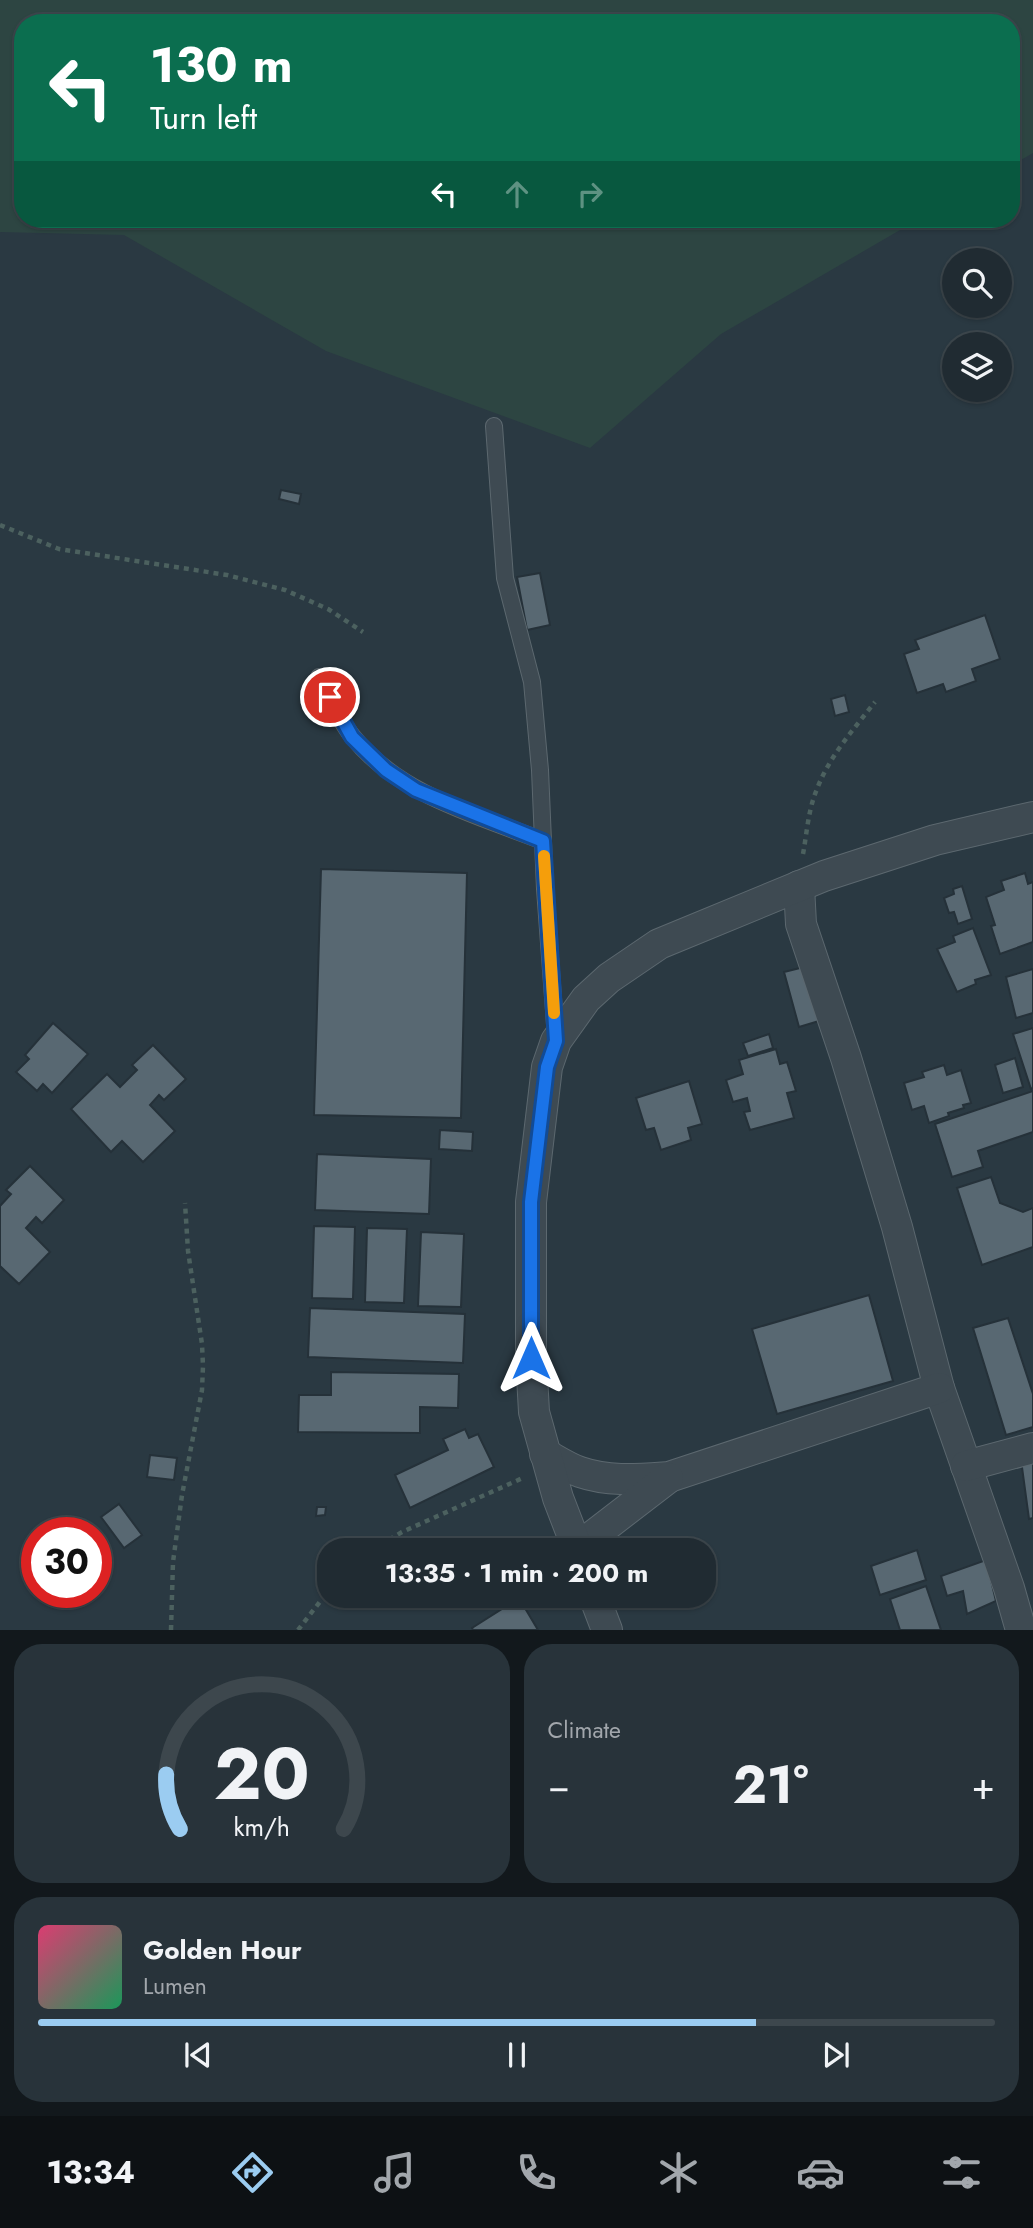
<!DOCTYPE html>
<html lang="en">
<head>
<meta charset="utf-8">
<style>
	:root { --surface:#202b32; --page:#28333a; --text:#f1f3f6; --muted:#a2a7ac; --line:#3d474d; --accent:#9bccf1 }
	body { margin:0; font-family:Jost,sans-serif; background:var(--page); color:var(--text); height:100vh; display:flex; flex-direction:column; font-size:26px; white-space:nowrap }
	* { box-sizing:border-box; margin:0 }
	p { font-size:23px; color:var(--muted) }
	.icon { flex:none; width:38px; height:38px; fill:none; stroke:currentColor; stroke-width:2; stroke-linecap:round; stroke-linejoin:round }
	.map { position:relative; height:1630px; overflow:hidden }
	.sheet { display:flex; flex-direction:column; gap:14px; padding:14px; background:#12181c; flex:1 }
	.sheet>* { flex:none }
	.banner { position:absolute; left:14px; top:14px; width:1006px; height:214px; border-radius:28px; box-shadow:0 2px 5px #0004,0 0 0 2px var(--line); background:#0b6e4f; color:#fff; overflow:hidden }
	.controls { position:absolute; left:942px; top:248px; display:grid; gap:14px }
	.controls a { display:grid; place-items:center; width:70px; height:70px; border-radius:50%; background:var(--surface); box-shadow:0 2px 5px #0004,0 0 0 2px var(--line); font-size:35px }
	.speed { position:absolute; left:21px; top:1517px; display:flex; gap:14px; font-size:35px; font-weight:700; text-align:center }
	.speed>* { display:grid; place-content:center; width:91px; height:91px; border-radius:50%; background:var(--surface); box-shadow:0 2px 5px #0004,0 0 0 2px var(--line); line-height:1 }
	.speed .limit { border:10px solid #d22; background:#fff; color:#111 }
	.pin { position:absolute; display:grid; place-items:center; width:60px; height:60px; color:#fff; margin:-30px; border:4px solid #fff; border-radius:50%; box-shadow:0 2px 7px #0007 }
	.me { position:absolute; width:77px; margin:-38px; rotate:0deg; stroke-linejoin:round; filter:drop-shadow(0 0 5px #0008) }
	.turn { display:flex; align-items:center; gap:24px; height:147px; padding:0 21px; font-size:32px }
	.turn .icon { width:91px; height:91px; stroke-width:2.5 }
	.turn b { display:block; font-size:49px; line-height:60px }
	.lanes { display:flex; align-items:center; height:66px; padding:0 21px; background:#0003; justify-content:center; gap:35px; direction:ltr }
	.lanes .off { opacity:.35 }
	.big { font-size:52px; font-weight:700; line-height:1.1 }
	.sheet .card { flex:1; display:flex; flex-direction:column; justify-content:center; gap:10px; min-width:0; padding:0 24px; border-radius:28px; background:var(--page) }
	.sheet .dial { align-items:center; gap:0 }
	.dial svg { height:182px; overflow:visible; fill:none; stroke:var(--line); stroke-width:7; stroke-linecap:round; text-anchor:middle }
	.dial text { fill:var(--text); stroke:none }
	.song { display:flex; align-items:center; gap:21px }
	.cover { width:84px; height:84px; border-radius:10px; background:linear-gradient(135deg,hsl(340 70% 55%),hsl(150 70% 35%)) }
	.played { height:7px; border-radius:4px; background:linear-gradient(90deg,var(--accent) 75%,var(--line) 75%) }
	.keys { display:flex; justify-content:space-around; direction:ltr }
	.heat { display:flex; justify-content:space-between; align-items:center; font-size:38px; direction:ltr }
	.sheet .tiles { flex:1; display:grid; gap:14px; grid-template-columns:1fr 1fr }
	.card:last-child { grid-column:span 2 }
	.trip { position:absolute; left:317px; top:1538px; width:399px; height:70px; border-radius:28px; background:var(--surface); box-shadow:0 2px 5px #0004,0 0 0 2px var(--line); font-weight:700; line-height:70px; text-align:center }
	.tab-bar { display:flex; height:112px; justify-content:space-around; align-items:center; background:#0d1114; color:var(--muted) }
	.tab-bar .icon { width:49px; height:49px }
	.tab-bar .current { color:var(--accent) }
	.tab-bar b { font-size:32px; color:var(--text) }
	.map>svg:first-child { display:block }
	.green { fill:#2d4542 }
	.building { fill:#586872; stroke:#253139; stroke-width:2 }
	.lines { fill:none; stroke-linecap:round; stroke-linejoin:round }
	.service-casing { stroke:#5c686f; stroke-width:18 }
	.minor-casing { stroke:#5c686f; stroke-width:32 }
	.path { stroke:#4c615f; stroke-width:4.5; stroke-dasharray:5 5; stroke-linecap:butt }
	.service { stroke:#3e4a52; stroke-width:16 }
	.minor { stroke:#3e4a52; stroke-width:30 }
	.route-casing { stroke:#114b97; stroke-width:18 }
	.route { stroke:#1a73e8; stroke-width:12 }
	.slow { stroke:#f59e0b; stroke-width:12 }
</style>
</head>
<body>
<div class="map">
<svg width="1033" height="1630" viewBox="0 0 1033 1630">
	<rect width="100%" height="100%" fill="#2a3942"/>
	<polygon class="green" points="0,0 1033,0 1033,153 1012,165 1012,23 23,23 23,219 919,219 721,334 590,448 326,351 124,235 0,232"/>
	<g class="building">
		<polygon points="281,490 301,494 299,504 279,499"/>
		<polygon points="540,573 550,625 527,630 517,577"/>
		<polygon points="985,615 1000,659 972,669 976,681 946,692 943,684 917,693 904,654 919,649 915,640"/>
		<polygon points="845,695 849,712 835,716 831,699"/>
		<polygon points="321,869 467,873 461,1118 314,1115"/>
		<polygon points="1025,873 1028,884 1033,882 1033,942 1000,954 991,926 995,925 986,897 1004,890 1001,881"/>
		<polygon points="962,886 972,919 958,924 954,912 949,913 944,898 954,894 953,889"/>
		<polygon points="973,928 991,975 975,980 976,984 957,992 937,949 955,942 953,936"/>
		<polygon points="804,967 819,1021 799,1027 784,972"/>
		<polygon points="1033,969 1033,1013 1016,1018 1006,977"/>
		<polygon points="53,1023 88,1054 52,1093 43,1084 37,1091 16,1072 29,1059 25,1055"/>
		<polygon points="1033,1028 1033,1088 1031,1089 1013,1034"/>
		<polygon points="769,1034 773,1048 748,1056 743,1043"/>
		<polygon points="153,1045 186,1079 164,1100 159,1095 150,1105 175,1131 143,1162 122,1141 111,1152 71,1109 107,1074 120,1087 137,1070 132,1065"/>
		<polygon points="776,1049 780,1064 787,1062 796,1091 787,1093 794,1118 750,1130 744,1112 750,1111 747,1098 733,1102 726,1080 743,1074 739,1060"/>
		<polygon points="1015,1058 1023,1087 1003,1093 995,1065"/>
		<polygon points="944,1065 947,1075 961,1070 971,1103 963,1105 964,1108 948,1113 949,1116 929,1123 924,1106 912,1110 904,1083 924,1077 922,1072"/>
		<polygon points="689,1081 702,1124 688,1128 691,1140 661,1150 654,1128 646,1130 636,1098"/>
		<polygon points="1033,1091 1033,1132 978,1151 983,1167 952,1177 935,1124"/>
		<polygon points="440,1130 473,1132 472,1151 439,1149"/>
		<polygon points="317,1154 431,1159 429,1214 315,1210"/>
		<polygon points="30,1166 64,1200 42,1223 36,1217 26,1228 50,1252 19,1284 0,1266 0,1206 11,1194 6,1190"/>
		<polygon points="991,1177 1000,1203 1023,1212 1033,1208 1033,1247 982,1265 957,1188"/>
		<polygon points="314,1226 355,1227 353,1299 312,1298"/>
		<polygon points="367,1228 407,1229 404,1303 365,1302"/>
		<polygon points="421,1232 464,1234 461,1307 418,1306"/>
		<polygon points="869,1295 893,1381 777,1414 752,1329"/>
		<polygon points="310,1308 465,1314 463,1363 308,1357"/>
		<polygon points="1008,1318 1033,1394 1033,1427 1006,1435 973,1328"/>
		<polygon points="331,1372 459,1374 458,1408 420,1407 420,1433 298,1432 299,1395 331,1395"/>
		<polygon points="465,1429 469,1438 478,1434 494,1467 410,1508 395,1475 448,1450 443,1439"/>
		<polygon points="150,1455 177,1458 174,1480 147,1477"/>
		<polygon points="1033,1458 1033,1518 1029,1519 1021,1460"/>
		<polygon points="119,1504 142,1535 124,1548 101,1517"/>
		<polygon points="317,1507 326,1507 325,1515 316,1516"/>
		<polygon points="917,1550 926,1580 880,1595 871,1566"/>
		<polygon points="986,1560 996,1601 967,1614 963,1591 947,1596 941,1576"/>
		<polygon points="926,1586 941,1630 900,1630 890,1599"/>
		<polygon points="519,1598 538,1630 473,1630 472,1628"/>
	</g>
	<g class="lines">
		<defs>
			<g id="service">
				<polyline points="494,426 505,578 532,682 540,770 545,889 556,1038"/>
				<path d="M319 677C329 696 339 720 353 737 399 795 477 815 543 841"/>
			</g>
			<g id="minor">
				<polyline points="799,886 801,924 846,1058 897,1227 939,1388 1009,1588 1021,1630"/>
				<path d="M545 1454C556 1460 568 1468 580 1472 609 1482 639 1479 669 1477L939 1388"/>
				<polyline points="966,1466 1033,1448"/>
				<polyline points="577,1548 668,1478"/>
				<polyline points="578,1550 558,1498 534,1412 531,1358 531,1202 547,1067 556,1041 586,999 609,978 659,944 824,876 935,840 1033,817"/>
				<polyline points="594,1596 607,1630"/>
			</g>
		</defs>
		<use href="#service" class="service-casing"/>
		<use href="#minor" class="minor-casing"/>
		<g class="path">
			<polyline points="0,525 59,549 227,575 285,590 328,609 363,632"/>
			<path d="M803 854C807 833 808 810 817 789 829 757 853 730 875 702"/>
			<polyline points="372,1550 402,1532 525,1477"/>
			<polyline points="171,1630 173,1562 182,1495 202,1390 203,1366 202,1344 188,1251 185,1203"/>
			<polyline points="298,1630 329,1590"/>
		</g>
		<use href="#service" class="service"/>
		<use href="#minor" class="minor"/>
	</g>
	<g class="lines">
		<defs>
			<polyline id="route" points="330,697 352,737 386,770 416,790 543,841 556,1041 547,1067 531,1202 531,1358"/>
		</defs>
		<use href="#route" class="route-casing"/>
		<use href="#route" class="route"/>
		<polyline class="slow" points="544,856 554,1013"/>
	</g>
</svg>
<div class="controls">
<a><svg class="icon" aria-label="search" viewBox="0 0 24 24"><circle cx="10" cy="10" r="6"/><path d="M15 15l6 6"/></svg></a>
<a><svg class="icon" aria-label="layers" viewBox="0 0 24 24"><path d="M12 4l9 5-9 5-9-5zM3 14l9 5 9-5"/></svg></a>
</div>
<div class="speed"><div class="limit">30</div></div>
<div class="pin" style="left:330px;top:697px;background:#d93025"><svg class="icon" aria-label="arrive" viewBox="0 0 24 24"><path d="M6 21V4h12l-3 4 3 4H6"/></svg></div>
<svg class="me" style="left:531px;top:1358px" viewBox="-20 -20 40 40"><path d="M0-17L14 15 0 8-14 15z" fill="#1a73e8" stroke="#fff" stroke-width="4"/></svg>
<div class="trip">13:35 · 1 min · 200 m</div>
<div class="banner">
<div class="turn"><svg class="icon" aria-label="left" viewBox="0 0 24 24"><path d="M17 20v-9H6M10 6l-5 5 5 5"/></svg><div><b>130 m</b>Turn left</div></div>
<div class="lanes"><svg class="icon" aria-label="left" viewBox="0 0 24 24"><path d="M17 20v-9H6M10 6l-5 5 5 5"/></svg><svg class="icon off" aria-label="ahead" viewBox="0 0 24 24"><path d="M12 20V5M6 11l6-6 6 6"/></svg><svg class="icon off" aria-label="right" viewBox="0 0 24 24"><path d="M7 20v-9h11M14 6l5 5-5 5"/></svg></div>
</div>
</div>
<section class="sheet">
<div class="tiles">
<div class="card dial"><svg viewBox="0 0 100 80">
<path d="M14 69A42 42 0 1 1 86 69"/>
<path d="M14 69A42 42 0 0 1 8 45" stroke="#9bccf1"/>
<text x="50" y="56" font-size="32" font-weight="700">20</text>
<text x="50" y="72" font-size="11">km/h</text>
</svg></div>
<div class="card"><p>Climate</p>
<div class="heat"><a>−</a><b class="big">21°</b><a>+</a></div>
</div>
<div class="card">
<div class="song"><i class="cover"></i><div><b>Golden Hour</b><p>Lumen</p></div></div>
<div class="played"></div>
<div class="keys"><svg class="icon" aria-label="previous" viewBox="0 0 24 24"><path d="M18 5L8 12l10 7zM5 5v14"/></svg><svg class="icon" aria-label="pause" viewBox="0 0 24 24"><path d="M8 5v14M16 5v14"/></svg><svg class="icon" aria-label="next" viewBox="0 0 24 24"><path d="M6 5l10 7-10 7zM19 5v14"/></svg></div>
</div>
</div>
</section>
<nav class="tab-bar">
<b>13:34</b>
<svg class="icon current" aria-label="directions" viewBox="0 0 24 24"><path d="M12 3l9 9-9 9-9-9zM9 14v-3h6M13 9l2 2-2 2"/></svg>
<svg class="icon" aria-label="music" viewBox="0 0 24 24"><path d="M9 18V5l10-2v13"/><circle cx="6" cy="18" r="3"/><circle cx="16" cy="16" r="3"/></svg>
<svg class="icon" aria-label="phone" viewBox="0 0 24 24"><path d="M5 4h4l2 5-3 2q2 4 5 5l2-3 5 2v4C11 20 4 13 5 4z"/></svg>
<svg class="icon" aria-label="climate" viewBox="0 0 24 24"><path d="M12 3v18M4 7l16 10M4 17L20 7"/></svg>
<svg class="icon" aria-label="car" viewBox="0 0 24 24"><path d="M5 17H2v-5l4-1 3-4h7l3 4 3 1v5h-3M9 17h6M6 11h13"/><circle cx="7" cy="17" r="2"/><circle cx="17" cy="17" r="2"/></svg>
<svg class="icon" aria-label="filters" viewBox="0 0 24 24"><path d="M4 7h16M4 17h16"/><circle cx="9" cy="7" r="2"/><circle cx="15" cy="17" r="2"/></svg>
</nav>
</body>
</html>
